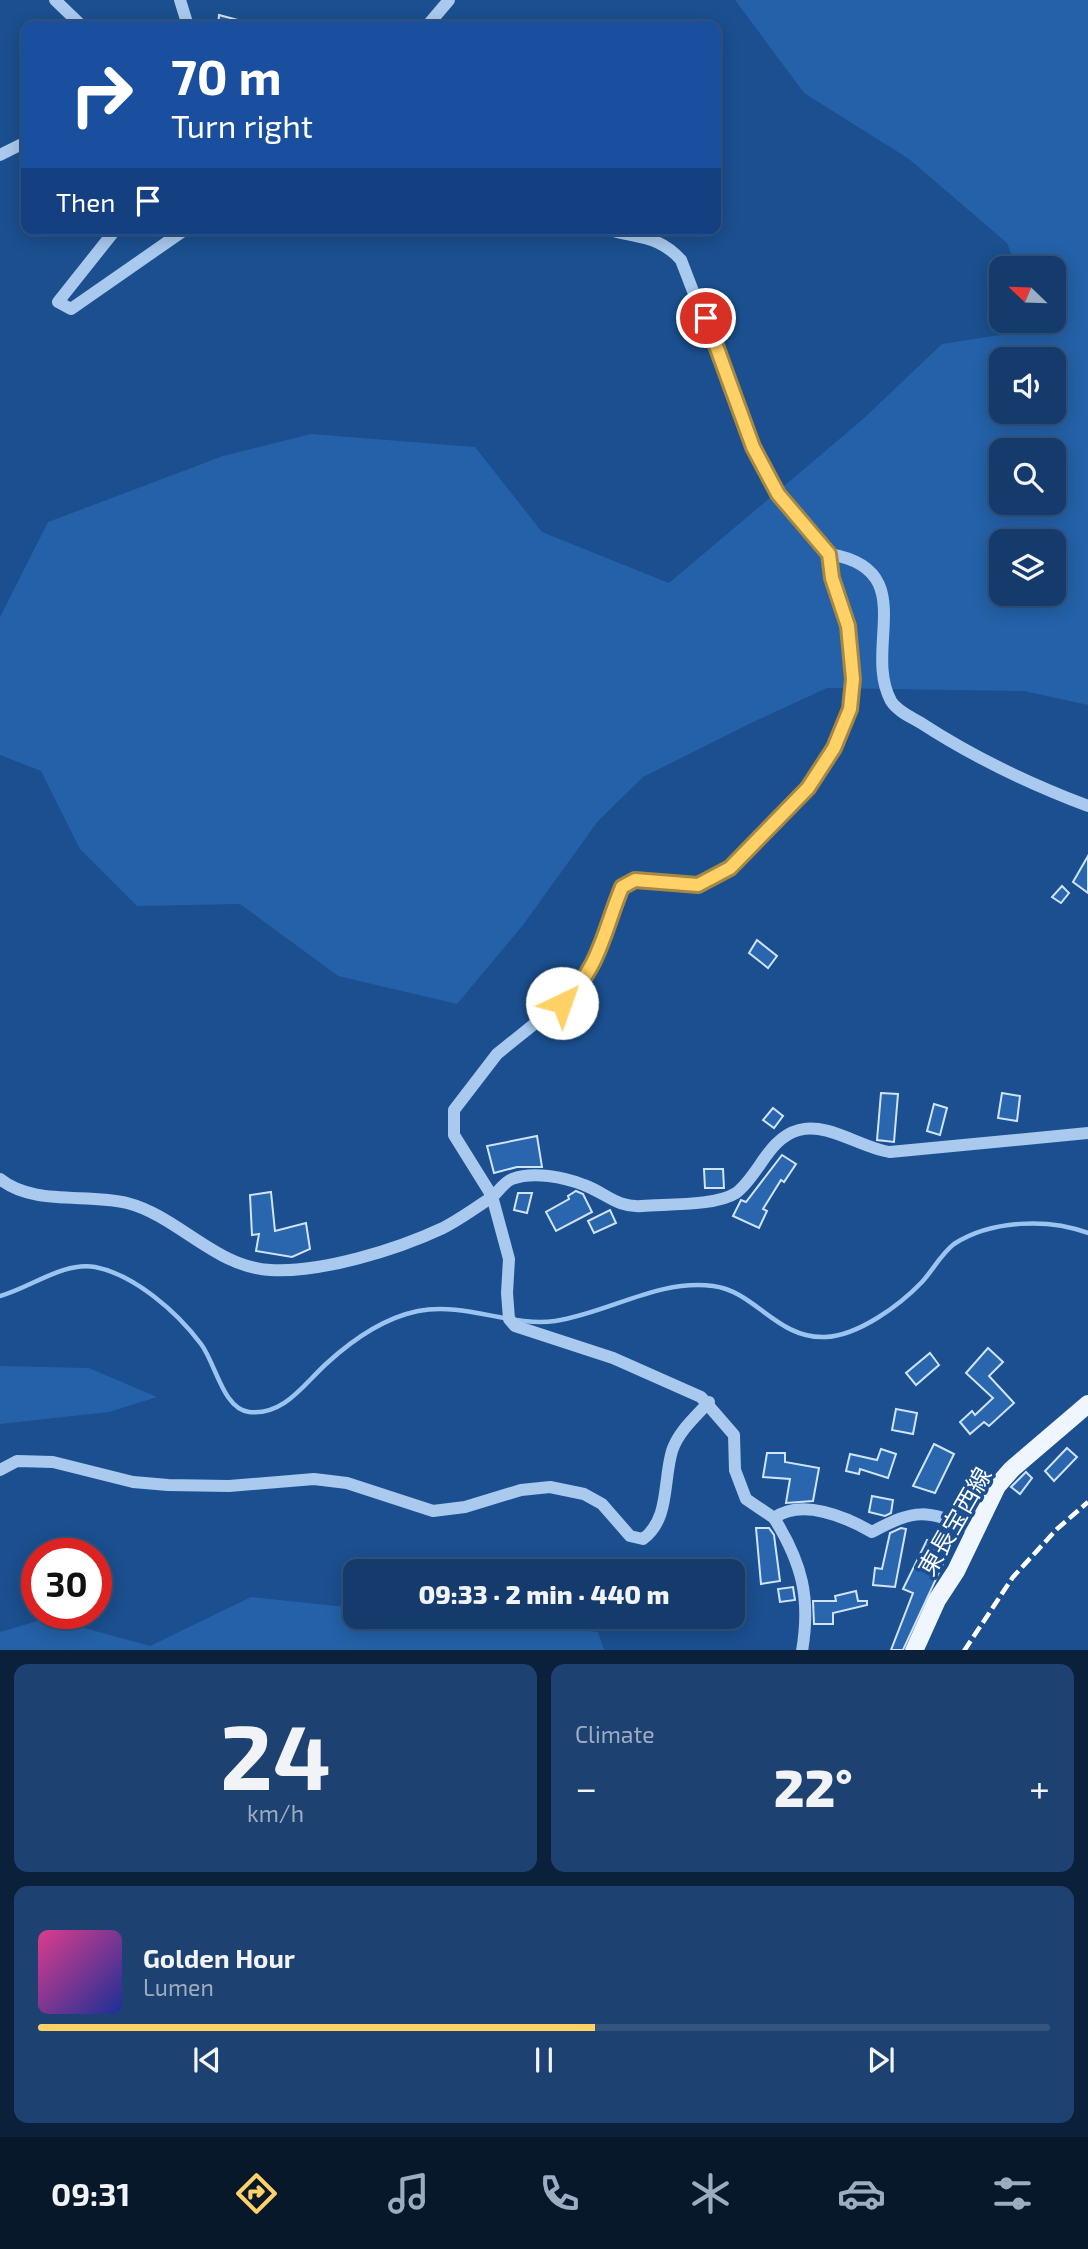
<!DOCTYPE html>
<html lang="en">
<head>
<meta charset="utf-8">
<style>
	:root { --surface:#143b6b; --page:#1d4271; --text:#f1f3f6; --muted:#9dadc1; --line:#33557e; --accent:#ffd166 }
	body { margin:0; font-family:"Exo 2","Noto Sans JP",sans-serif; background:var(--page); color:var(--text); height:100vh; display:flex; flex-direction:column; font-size:26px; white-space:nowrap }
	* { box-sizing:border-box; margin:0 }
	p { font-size:23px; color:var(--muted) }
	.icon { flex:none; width:38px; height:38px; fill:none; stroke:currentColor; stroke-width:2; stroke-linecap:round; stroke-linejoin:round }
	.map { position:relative; height:1650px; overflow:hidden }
	.sheet { display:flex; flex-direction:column; gap:14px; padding:14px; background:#0b203b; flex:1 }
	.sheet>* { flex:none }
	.guide { position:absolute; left:21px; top:21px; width:700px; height:214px; border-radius:14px; box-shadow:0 4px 18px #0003,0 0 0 2px var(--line); background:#1a4fa0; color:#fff; overflow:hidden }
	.needle { width:46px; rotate:293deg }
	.buttons { position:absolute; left:989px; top:256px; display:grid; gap:14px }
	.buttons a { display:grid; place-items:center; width:77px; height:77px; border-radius:14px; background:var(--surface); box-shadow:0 4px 18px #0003,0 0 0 2px var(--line); font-size:35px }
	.speed { position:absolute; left:21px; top:1538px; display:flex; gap:14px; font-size:35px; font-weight:700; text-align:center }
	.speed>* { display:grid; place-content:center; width:91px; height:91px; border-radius:50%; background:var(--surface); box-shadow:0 4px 18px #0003,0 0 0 2px var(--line); line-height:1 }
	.speed .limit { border:10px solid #d22; background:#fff; color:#111 }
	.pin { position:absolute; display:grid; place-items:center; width:60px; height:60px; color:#fff; margin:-30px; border:4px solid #fff; border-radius:50%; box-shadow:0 2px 7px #0007 }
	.me { position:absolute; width:77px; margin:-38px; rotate:42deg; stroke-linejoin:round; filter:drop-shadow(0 0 5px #0008) }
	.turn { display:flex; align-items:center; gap:24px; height:147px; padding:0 35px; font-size:32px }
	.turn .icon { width:91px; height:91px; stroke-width:2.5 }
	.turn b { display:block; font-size:49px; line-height:60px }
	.then { display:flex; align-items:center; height:66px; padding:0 35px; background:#0003; gap:14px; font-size:26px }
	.big { font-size:52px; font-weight:800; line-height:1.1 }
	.sheet .card { flex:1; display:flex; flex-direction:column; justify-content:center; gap:10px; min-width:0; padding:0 24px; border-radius:14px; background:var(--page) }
	.sheet .dial { align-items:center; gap:0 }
	.dial b { font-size:91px; line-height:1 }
	.song { display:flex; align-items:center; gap:21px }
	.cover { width:84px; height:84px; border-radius:10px; background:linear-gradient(135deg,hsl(330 70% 55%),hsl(230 70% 35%)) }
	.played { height:7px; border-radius:4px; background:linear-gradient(90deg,var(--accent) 55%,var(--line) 55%) }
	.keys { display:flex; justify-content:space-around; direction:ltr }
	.heat { display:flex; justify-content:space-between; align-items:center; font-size:38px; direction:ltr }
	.sheet .tiles { flex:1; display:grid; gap:14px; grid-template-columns:1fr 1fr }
	.card:last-child { grid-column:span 2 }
	.trip { position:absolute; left:343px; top:1559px; width:402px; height:70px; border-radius:14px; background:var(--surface); box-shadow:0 4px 18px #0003,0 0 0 2px var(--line); font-weight:800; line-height:70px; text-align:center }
	.tab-bar { display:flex; height:112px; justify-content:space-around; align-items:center; background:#08182b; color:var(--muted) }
	.tab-bar .icon { width:49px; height:49px }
	.tab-bar .selected { color:var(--accent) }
	.tab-bar b { font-size:32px; color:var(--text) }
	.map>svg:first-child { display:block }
	.green { fill:#2461a8; fill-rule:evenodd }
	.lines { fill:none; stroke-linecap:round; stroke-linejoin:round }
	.stream { stroke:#9cc4f0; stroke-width:4.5 }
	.building { fill:#2a66ad; stroke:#cfe3fa; stroke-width:2 }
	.minor { stroke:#a9c9ee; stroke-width:12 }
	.major { stroke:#f0f6ff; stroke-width:18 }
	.rail { stroke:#fff; stroke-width:4.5; stroke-dasharray:12 5; stroke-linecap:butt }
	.route-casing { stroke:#a68842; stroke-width:18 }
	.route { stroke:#ffd166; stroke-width:12 }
	.labels { text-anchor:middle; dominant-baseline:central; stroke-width:7; stroke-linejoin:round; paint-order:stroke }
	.street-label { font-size:24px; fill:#fff; stroke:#1b4f8f }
</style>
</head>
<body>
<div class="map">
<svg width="1088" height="1651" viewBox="0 0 1088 1651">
	<rect width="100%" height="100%" fill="#1b4f8f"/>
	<g class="green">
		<path d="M735 0H1088V705L1024 691 827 688 751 723 643 777 598 821 523 925 457 1004 338 976 240 904 137 906 80 849 41 771 0 755V617L48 522 223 456 311 434 475 447 542 532 669 583 862 420 942 344 1040 329 1037 320H1054V268H1017L1007 243 909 159 804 93ZM1001 359H1054V411H1001ZM1001 450H1054V502H1001ZM1001 541H1054V593H1001Z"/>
		<polygon points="0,1366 89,1368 157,1397 109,1412 0,1424"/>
		<polygon points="251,1597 355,1608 355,1617 448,1617 598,1632 604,1650 0,1650 0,1632 48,1618 150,1646"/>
	</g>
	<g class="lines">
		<path class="stream" d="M0 1296C30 1288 64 1261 95 1267 135 1275 177 1312 201 1344 216 1364 223 1409 249 1412 284 1416 304 1384 326 1364 351 1341 384 1318 418 1311 465 1302 511 1327 555 1321 609 1313 657 1279 713 1286 755 1291 777 1339 825 1337 858 1336 900 1305 922 1282 933 1270 941 1254 954 1244 991 1220 1048 1218 1088 1233"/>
	</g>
	<g class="building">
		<polygon points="219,15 249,23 248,26 218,26"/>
		<polygon points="1088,856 1088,893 1073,882"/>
		<polygon points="1062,886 1069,893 1061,903 1052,897"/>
		<polygon points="757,940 777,956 768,968 749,953"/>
		<polygon points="881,1093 898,1094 894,1142 877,1140"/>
		<polygon points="1002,1093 1020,1096 1017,1121 998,1118"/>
		<polygon points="934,1104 947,1108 940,1135 927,1131"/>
		<polygon points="773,1108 783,1116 774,1128 763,1120"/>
		<polygon points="537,1136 542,1167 517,1167 494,1173 487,1146"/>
		<polygon points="782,1155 796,1164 784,1182 781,1180 763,1209 767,1211 759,1228 733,1216 741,1200 746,1202"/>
		<polygon points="704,1169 723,1169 724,1188 705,1188"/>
		<polygon points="576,1191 583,1194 592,1212 556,1231 546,1212 569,1199 568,1196"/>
		<polygon points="271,1192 275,1231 306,1223 310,1249 292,1257 256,1251 259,1234 252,1235 250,1195"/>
		<polygon points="518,1193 532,1193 527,1213 514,1210"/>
		<polygon points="610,1210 616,1223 594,1233 588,1221"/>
		<polygon points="988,1348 1003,1362 989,1376 1014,1403 989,1426 984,1422 970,1434 960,1422 972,1411 975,1415 993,1398 966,1373"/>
		<polygon points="930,1353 939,1365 916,1385 906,1373"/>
		<polygon points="896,1409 917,1413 913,1434 892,1430"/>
		<polygon points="934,1444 954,1454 935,1493 913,1486"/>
		<polygon points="1067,1448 1077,1457 1054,1481 1045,1471"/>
		<polygon points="881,1449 896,1454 888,1478 860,1469 859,1474 846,1471 850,1454 877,1460"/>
		<polygon points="767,1453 785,1453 785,1462 819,1468 813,1501 786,1503 790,1479 763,1477"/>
		<polygon points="1026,1472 1032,1478 1020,1494 1011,1487"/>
		<polygon points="962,1494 978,1499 969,1518 957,1514"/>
		<polygon points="872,1496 893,1500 891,1513 885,1516 869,1512"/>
		<polygon points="756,1528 769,1528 774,1535 780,1581 761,1584"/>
		<polygon points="901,1528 906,1529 895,1587 873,1585 875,1568 882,1569 890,1533"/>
		<polygon points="927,1540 949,1551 903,1650 891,1650 913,1593 903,1589"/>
		<polygon points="793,1587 795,1600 780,1602 778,1589"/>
		<polygon points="856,1591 858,1601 867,1601 867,1605 833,1613 833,1624 814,1624 813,1601 836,1601 835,1596"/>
	</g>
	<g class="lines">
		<g class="minor">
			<polyline points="55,0 82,26"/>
			<polyline points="180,0 188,26"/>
			<polyline points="427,26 449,0"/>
			<polyline points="0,155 26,142"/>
			<polyline points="116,229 58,302 71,309 186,229"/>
			<path d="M607 229C637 239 658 234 681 260L753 447 778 494 829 554 832 577 848 626 853 679 851 710 834 748 808 788 730 868 698 885 635 880 622 886 607 936 579 988 497 1054 454 1110V1135L492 1196 509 1259 507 1293 509 1319 515 1326 613 1358 701 1397 734 1435 735 1470 746 1499 774 1518C802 1498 846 1517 872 1532 918 1507 926 1511 974 1529"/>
			<path d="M829 554C922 569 862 648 891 701 897 711 911 717 921 723 973 757 1030 784 1088 806"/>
			<path d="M0 1179C33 1206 87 1193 127 1203 178 1216 215 1267 270 1270 321 1273 396 1250 443 1228 459 1220 477 1207 492 1197 498 1192 504 1182 512 1179 533 1171 564 1177 584 1185 606 1193 617 1208 642 1206 667 1204 716 1206 736 1193 759 1176 768 1138 799 1130 828 1122 861 1148 890 1152L1088 1133"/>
			<path d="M0 1470 17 1461 53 1462 133 1482 168 1485 229 1486 314 1479 347 1483 433 1511 465 1507 521 1490 550 1487 584 1494 602 1504 630 1536 643 1539C670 1519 663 1481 672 1451 678 1432 695 1417 709 1402"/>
			<path d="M774 1518C802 1563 811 1598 802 1651"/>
		</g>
		<polyline class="major" points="914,1651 937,1600 956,1571 997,1486 1012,1469 1088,1404"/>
		<polyline class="rail" points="964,1651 1013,1577 1057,1529 1088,1502"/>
	</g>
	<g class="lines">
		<defs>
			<path id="route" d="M562 1003C599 971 604 930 622 887L635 880 698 885 730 868 808 788 834 748 850 709 853 679 848 626 832 578 829 554 778 494 753 447 706 318"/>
		</defs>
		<use href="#route" class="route-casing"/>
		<use href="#route" class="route"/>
	</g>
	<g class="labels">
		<g class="street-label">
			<text transform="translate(954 1521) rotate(-60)">東長宝西線</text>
		</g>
	</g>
</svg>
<div class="buttons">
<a><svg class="needle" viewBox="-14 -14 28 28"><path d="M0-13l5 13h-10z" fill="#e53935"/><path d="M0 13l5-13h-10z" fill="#9dadc1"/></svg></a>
<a><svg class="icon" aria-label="sound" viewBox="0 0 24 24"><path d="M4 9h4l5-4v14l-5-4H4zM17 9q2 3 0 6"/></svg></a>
<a><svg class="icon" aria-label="search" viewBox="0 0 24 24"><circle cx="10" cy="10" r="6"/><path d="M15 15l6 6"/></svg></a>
<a><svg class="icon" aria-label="layers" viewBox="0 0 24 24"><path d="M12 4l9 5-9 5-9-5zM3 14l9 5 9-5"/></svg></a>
</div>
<div class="speed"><div class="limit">30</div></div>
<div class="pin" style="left:706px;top:318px;background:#d93025"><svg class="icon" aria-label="arrive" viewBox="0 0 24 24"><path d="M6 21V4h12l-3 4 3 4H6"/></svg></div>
<svg class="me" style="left:562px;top:1003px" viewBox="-20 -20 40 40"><circle r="19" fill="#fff"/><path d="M0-13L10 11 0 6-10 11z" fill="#ffd166"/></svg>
<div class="trip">09:33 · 2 min · 440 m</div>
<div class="guide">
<div class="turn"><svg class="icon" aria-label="right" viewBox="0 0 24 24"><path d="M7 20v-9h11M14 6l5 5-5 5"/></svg><div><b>70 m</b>Turn right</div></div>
<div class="then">Then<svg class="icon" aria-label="arrive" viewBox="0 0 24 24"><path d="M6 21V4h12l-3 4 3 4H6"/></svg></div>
</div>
</div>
<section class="sheet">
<div class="tiles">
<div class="card dial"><b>24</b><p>km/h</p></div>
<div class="card"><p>Climate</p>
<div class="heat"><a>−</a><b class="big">22°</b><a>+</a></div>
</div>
<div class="card">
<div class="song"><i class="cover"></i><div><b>Golden Hour</b><p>Lumen</p></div></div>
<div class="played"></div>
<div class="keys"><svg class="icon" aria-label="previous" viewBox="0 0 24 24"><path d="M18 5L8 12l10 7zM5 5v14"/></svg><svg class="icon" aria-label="pause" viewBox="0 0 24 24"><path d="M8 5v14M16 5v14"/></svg><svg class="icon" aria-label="next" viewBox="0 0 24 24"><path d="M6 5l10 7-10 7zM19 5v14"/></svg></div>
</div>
</div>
</section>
<nav class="tab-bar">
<b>09:31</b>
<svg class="icon selected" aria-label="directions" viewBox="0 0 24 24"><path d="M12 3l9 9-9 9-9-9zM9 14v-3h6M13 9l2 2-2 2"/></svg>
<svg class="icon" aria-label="music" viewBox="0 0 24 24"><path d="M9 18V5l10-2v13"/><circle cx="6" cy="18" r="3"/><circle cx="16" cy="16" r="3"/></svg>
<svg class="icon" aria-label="phone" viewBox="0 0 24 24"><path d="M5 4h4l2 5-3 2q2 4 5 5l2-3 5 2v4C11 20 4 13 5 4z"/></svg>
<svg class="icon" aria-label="climate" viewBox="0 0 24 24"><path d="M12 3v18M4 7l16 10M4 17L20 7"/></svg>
<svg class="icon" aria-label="car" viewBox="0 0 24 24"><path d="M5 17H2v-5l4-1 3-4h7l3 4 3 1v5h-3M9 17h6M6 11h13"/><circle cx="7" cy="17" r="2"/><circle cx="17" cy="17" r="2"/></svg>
<svg class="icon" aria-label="filters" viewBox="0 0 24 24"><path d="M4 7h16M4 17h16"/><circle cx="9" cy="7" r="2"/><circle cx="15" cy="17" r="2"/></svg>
</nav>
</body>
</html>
